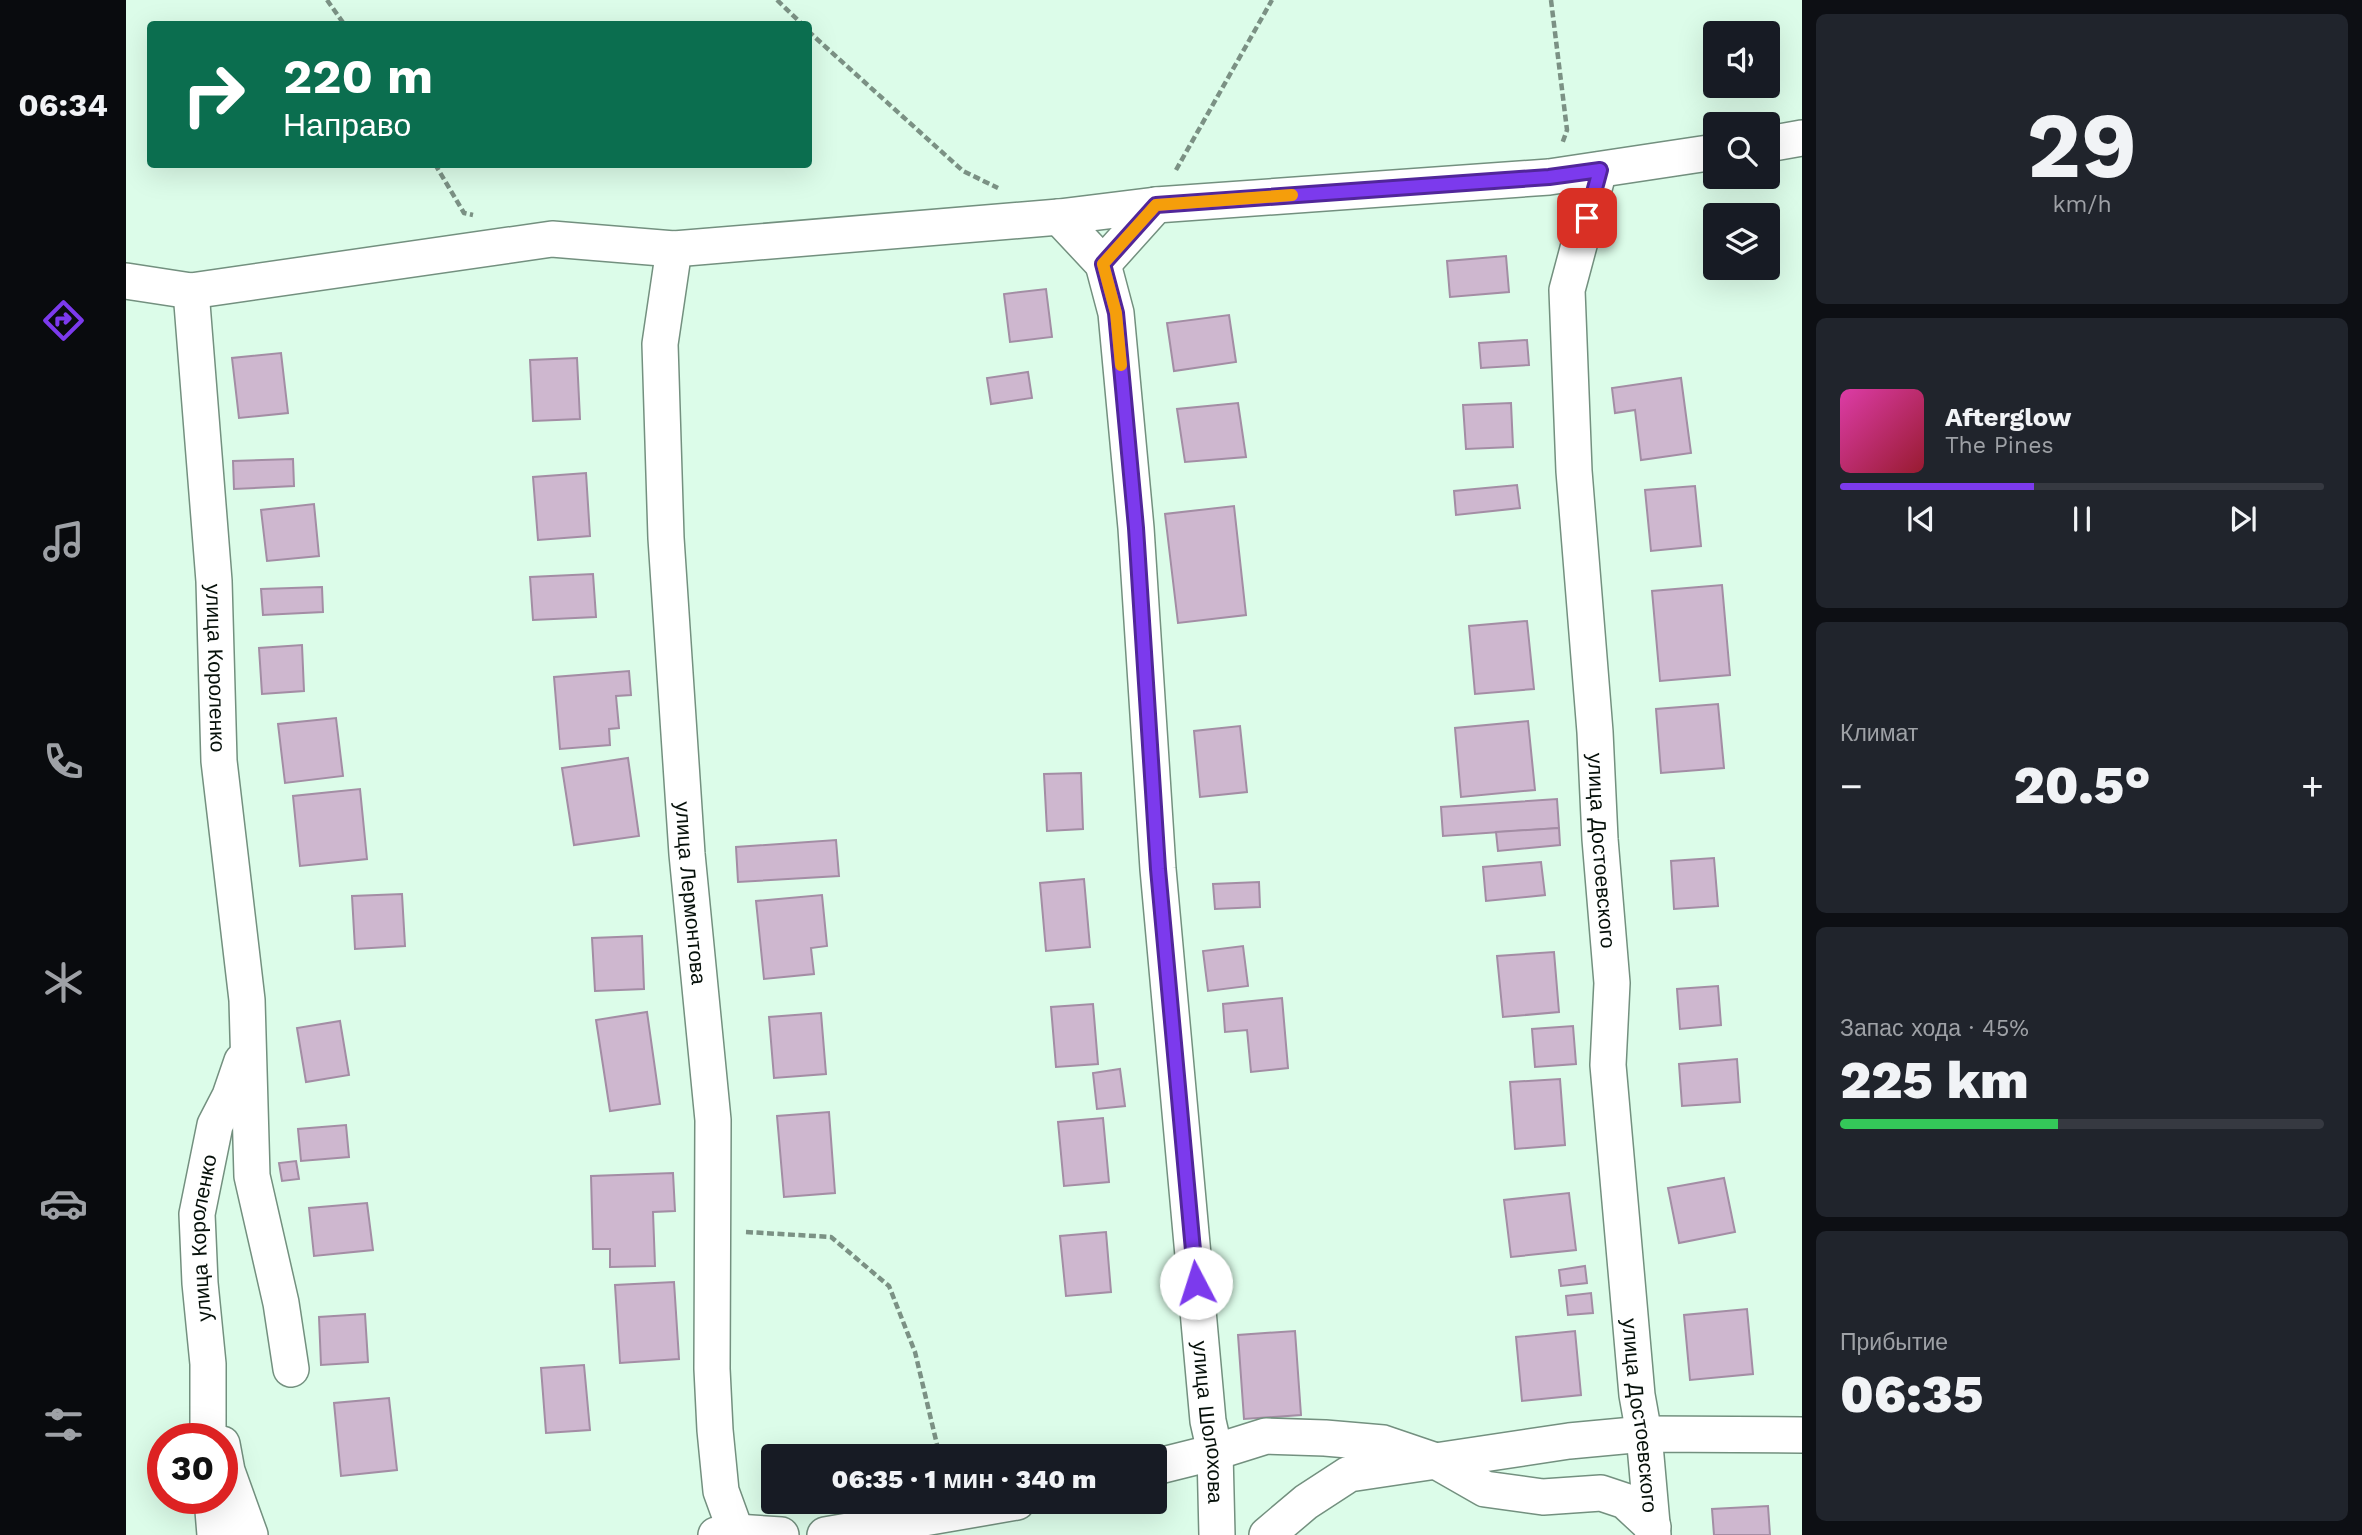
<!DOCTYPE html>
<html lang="ru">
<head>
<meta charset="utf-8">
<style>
	:root { --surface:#171b24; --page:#20242c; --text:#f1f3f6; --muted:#9ea1a6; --line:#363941; --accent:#7c3aed }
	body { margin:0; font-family:"Work Sans",sans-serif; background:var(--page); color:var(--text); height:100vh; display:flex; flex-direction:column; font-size:26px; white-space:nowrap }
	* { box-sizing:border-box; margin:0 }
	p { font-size:23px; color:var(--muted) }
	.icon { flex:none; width:38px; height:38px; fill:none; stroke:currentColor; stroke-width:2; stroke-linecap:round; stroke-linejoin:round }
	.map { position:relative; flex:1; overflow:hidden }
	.details { display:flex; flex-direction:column; gap:14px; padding:14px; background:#0d0f14; width:560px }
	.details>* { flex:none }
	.hud { position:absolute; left:21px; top:21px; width:665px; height:147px; border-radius:7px; box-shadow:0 7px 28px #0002; background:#0b6e4f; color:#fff; overflow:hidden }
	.fabs { position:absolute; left:1577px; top:21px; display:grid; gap:14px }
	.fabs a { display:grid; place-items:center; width:77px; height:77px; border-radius:7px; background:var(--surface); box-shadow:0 7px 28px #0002; font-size:35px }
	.speed { position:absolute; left:21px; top:1423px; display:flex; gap:14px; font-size:35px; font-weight:700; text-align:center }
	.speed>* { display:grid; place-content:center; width:91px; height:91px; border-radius:50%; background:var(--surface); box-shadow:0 7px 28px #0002; line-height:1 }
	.speed .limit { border:10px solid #d22; background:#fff; color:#111 }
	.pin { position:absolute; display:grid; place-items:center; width:60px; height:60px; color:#fff; margin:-30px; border-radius:14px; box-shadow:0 4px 10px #0006 }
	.me { position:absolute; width:77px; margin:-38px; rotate:355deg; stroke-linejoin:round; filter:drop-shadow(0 0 5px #0008) }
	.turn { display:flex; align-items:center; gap:24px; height:147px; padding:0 21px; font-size:32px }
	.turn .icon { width:91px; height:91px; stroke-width:2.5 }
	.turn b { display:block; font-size:49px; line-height:60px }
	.big { font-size:52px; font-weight:800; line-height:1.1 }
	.details .widget { flex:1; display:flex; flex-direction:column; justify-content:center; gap:10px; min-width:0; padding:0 24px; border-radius:10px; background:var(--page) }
	.details .dial { align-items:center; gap:0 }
	.dial b { font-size:91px; line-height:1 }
	.song { display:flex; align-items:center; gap:21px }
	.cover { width:84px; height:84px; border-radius:10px; background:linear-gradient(135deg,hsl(320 70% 55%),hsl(350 70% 35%)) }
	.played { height:7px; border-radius:4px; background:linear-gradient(90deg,var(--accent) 40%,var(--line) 40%) }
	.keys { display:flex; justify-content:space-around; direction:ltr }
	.heat { display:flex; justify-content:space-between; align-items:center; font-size:38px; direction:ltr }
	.charge { height:10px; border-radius:5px; background:linear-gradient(90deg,#34c759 45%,var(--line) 0) }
	.trip { position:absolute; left:635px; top:1444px; width:406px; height:70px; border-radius:7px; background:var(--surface); box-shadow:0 7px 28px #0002; font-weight:800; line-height:70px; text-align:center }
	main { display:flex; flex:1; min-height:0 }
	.tab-bar { display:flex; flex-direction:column; width:126px; justify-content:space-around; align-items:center; background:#090b0e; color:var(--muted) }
	.tab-bar .icon { width:49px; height:49px }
	.tab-bar .on { color:var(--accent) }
	.tab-bar b { font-size:32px; color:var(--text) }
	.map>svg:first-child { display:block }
	.building { fill:#ceb7cf; stroke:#a38da4; stroke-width:2 }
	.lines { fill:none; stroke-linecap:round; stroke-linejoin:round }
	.street-casing { stroke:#73907f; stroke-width:38 }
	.path { stroke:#7b9184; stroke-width:4.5; stroke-dasharray:7 3.5; stroke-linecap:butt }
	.street { stroke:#fff; stroke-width:35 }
	.route-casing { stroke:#51269a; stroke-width:18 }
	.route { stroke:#7c3aed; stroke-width:12 }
	.slow { stroke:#f59e0b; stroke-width:12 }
	.labels { text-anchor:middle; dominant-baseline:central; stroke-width:6; stroke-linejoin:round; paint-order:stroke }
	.street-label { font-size:21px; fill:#06100a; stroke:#fff }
</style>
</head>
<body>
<main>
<nav class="tab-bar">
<b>06:34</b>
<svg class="icon on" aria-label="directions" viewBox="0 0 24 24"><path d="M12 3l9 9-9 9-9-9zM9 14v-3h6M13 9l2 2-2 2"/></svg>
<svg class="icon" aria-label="music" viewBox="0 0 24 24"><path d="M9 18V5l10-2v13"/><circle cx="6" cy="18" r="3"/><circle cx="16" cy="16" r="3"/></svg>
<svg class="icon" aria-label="phone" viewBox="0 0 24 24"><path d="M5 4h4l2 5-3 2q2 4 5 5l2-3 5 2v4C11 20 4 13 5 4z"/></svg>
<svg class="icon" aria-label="climate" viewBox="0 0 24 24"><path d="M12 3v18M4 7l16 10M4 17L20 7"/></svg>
<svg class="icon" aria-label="car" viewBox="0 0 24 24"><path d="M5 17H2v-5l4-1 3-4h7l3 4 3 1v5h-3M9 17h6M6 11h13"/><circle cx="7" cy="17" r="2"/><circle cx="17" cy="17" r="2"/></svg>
<svg class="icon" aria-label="filters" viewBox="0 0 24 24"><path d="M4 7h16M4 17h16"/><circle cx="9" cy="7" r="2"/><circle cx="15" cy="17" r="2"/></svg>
</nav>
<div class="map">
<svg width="1676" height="1535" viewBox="0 0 1676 1535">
	<rect width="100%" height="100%" fill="#dcfce9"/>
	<g class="building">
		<polygon points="1380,256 1383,292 1324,297 1321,261"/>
		<polygon points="920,289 926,337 884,342 878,294"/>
		<polygon points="1103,315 1110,362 1048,371 1041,323"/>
		<polygon points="1401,340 1403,365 1355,368 1353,343"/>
		<polygon points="155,353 162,413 113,418 106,358"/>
		<polygon points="451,358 454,419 407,421 404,360"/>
		<polygon points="902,372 906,398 865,404 861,378"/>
		<polygon points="1555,378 1565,453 1515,460 1509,410 1489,413 1486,388"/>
		<polygon points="1112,403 1120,457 1059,462 1051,409"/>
		<polygon points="1385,403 1387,447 1340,449 1337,405"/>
		<polygon points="167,459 168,486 108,489 107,461"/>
		<polygon points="460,473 464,536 412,540 407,477"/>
		<polygon points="1391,485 1394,508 1330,515 1328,491"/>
		<polygon points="1569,486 1575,546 1525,551 1519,490"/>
		<polygon points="188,504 193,556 141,561 135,510"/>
		<polygon points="1108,506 1120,615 1052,623 1039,514"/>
		<polygon points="467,574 470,617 407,620 404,577"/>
		<polygon points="1596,585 1604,675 1534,681 1526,591"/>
		<polygon points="196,587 197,612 137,615 135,589"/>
		<polygon points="1401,621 1408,689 1349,694 1343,626"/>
		<polygon points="176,645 178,691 136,694 133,648"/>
		<polygon points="503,671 505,695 490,696 493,728 483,729 484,745 434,749 428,677"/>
		<polygon points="1592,704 1598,768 1535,773 1530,709"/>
		<polygon points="210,718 217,776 159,783 152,724"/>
		<polygon points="1402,721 1409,790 1335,797 1329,728"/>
		<polygon points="1114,726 1121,792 1074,797 1068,731"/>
		<polygon points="502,758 513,836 448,845 436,768"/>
		<polygon points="955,773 957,829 921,831 918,774"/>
		<polygon points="234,789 241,859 174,866 167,796"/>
		<polygon points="1431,799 1433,828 1317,836 1315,807"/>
		<polygon points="1433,828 1434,845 1372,851 1370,832"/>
		<polygon points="710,840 713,876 612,882 610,847"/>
		<polygon points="1588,858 1592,906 1548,909 1545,861"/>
		<polygon points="1415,862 1419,895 1360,901 1357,867"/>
		<polygon points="958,879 964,947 920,951 914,883"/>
		<polygon points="1133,882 1134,907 1089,909 1087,884"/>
		<polygon points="276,894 279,946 229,949 226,896"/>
		<polygon points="696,895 701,946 685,948 688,974 638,979 630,901"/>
		<polygon points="516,936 518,989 469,991 466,938"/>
		<polygon points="1117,946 1122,986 1082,991 1077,951"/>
		<polygon points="1428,952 1433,1012 1377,1017 1371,956"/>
		<polygon points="1592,986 1595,1025 1554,1029 1551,989"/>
		<polygon points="1156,998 1162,1068 1125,1072 1121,1030 1099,1032 1097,1004"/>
		<polygon points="967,1004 972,1064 930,1067 925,1007"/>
		<polygon points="521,1012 534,1104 484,1111 470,1020"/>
		<polygon points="695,1013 700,1074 648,1078 643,1017"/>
		<polygon points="214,1021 223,1075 180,1082 171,1028"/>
		<polygon points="1447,1026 1450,1064 1409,1067 1406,1029"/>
		<polygon points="1611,1059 1614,1102 1556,1106 1553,1064"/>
		<polygon points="994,1069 999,1106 971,1109 967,1073"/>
		<polygon points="1434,1079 1439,1145 1389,1149 1384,1082"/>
		<polygon points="703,1112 709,1193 658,1197 651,1116"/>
		<polygon points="977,1118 983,1182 938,1186 932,1122"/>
		<polygon points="220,1125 223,1157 175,1161 172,1129"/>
		<polygon points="170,1161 173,1179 156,1181 153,1163"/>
		<polygon points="547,1173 549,1211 527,1212 529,1266 484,1267 484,1249 467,1249 465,1176"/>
		<polygon points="1598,1178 1609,1232 1553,1243 1542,1188"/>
		<polygon points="1443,1193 1450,1250 1385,1257 1378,1200"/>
		<polygon points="241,1203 247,1250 188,1256 183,1208"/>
		<polygon points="980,1232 985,1292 940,1296 934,1236"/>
		<polygon points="1459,1266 1461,1283 1435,1286 1433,1270"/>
		<polygon points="548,1282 553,1359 494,1363 489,1285"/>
		<polygon points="1465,1293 1467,1313 1442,1315 1440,1296"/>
		<polygon points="1621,1309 1627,1374 1564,1380 1558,1315"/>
		<polygon points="239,1314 242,1362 195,1365 193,1317"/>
		<polygon points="1169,1331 1175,1415 1118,1419 1112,1335"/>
		<polygon points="1449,1331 1455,1395 1396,1401 1390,1337"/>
		<polygon points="458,1365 464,1430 420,1433 415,1368"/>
		<polygon points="263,1398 271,1470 215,1476 208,1403"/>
		<polygon points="1642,1506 1644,1535 1588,1535 1586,1509"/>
	</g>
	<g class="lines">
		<defs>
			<g id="street">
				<polyline points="1642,144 1676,138"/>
				<path id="s1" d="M1473 170 1441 290 1448 471 1469 732 1474 839 1486 983 1482 1065 1511 1395 1518 1434 1527 1535"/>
				<polyline points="933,217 977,264 1030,205 1423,177 1589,152"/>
				<path id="s2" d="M548 249 534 344 540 538 561 854 587 1120 586 1369 589 1430 595 1491 611 1535"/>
				<path id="s3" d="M977 264 990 313 1010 528 1032 869 1082 1421 1089 1452 1091 1535"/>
				<polyline points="0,281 65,291 426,239 548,249 933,217 1030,205"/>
				<path id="s4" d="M65 291 88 581 93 761 121 1000 126 1176 155 1303 165 1369"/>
				<path id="s5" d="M82 1438V1364L74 1283 71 1214 89 1125 104 1096 116 1061"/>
				<polyline points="96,1444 101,1471 124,1535"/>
				<polyline points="1029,1467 1089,1452 1140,1436 1199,1438 1257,1443 1310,1461 1359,1489 1417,1497 1475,1493 1499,1501 1527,1527"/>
				<polyline points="86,1498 89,1535"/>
				<polyline points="590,1535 610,1532 655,1535"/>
				<polyline points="699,1535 891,1502"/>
				<polyline points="1141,1535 1180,1502 1223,1474 1443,1441 1518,1434 1676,1435"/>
			</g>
		</defs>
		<use href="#street" class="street-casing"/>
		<g class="path">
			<polyline points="201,0 218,24"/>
			<polyline points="651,0 676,24"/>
			<polyline points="1425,0 1441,130 1436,144"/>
			<polyline points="682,31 837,171 872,188"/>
			<polyline points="309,164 338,213 347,215"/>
			<polyline points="1050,170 1146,0"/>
			<polyline points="620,1232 705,1237 763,1286 789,1352 813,1453 816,1456"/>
		</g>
		<use href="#street" class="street"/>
	</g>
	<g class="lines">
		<defs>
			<polyline id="route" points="1070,1283 1032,869 1010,528 990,313 977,264 1030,205 1423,177 1474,170 1461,218"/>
		</defs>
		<use href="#route" class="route-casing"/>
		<use href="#route" class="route"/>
		<polyline class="slow" points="995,365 990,313 977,264 1030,205 1166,195"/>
	</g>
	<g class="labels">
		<g class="street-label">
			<text stroke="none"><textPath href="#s4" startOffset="378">улица Короленко</textPath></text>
			<text stroke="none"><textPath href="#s1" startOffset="686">улица Достоевского</textPath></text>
			<text stroke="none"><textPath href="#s2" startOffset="646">улица Лермонтова</textPath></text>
			<text stroke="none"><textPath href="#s5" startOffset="201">улица Короленко</textPath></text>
			<text stroke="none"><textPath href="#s1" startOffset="1253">улица Достоевского</textPath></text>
			<text stroke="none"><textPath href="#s3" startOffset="1164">улица Шолохова</textPath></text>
		</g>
	</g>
</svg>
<div class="fabs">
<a><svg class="icon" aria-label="sound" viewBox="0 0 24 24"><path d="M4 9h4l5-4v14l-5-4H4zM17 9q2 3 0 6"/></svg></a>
<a><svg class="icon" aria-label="search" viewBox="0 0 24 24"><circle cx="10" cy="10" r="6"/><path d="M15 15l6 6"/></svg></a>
<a><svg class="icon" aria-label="layers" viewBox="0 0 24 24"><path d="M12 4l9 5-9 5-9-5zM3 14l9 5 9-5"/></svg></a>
</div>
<div class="speed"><div class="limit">30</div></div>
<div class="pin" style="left:1461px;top:218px;background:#d93025"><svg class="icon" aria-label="arrive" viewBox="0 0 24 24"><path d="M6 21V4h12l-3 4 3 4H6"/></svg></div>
<svg class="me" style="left:1070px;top:1283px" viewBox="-20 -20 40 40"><circle r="19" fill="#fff"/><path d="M0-13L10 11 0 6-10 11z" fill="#7c3aed"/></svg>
<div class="trip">06:35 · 1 мин · 340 m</div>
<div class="hud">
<div class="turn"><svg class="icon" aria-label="right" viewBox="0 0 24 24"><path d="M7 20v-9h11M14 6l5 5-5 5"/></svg><div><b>220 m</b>Направо</div></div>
</div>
</div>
<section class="details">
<div class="widget dial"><b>29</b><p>km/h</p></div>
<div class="widget">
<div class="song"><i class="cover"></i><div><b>Afterglow</b><p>The Pines</p></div></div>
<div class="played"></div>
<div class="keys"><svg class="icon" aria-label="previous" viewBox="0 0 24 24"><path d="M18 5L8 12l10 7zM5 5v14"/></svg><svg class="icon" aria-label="pause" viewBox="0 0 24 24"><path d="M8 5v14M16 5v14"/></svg><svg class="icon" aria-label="next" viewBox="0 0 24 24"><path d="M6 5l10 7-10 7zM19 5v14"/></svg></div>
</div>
<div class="widget"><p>Климат</p>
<div class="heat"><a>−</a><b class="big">20.5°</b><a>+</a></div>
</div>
<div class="widget"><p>Запас хода · 45%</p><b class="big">225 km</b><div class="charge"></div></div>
<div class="widget"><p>Прибытие</p><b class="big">06:35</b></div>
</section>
</main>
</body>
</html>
